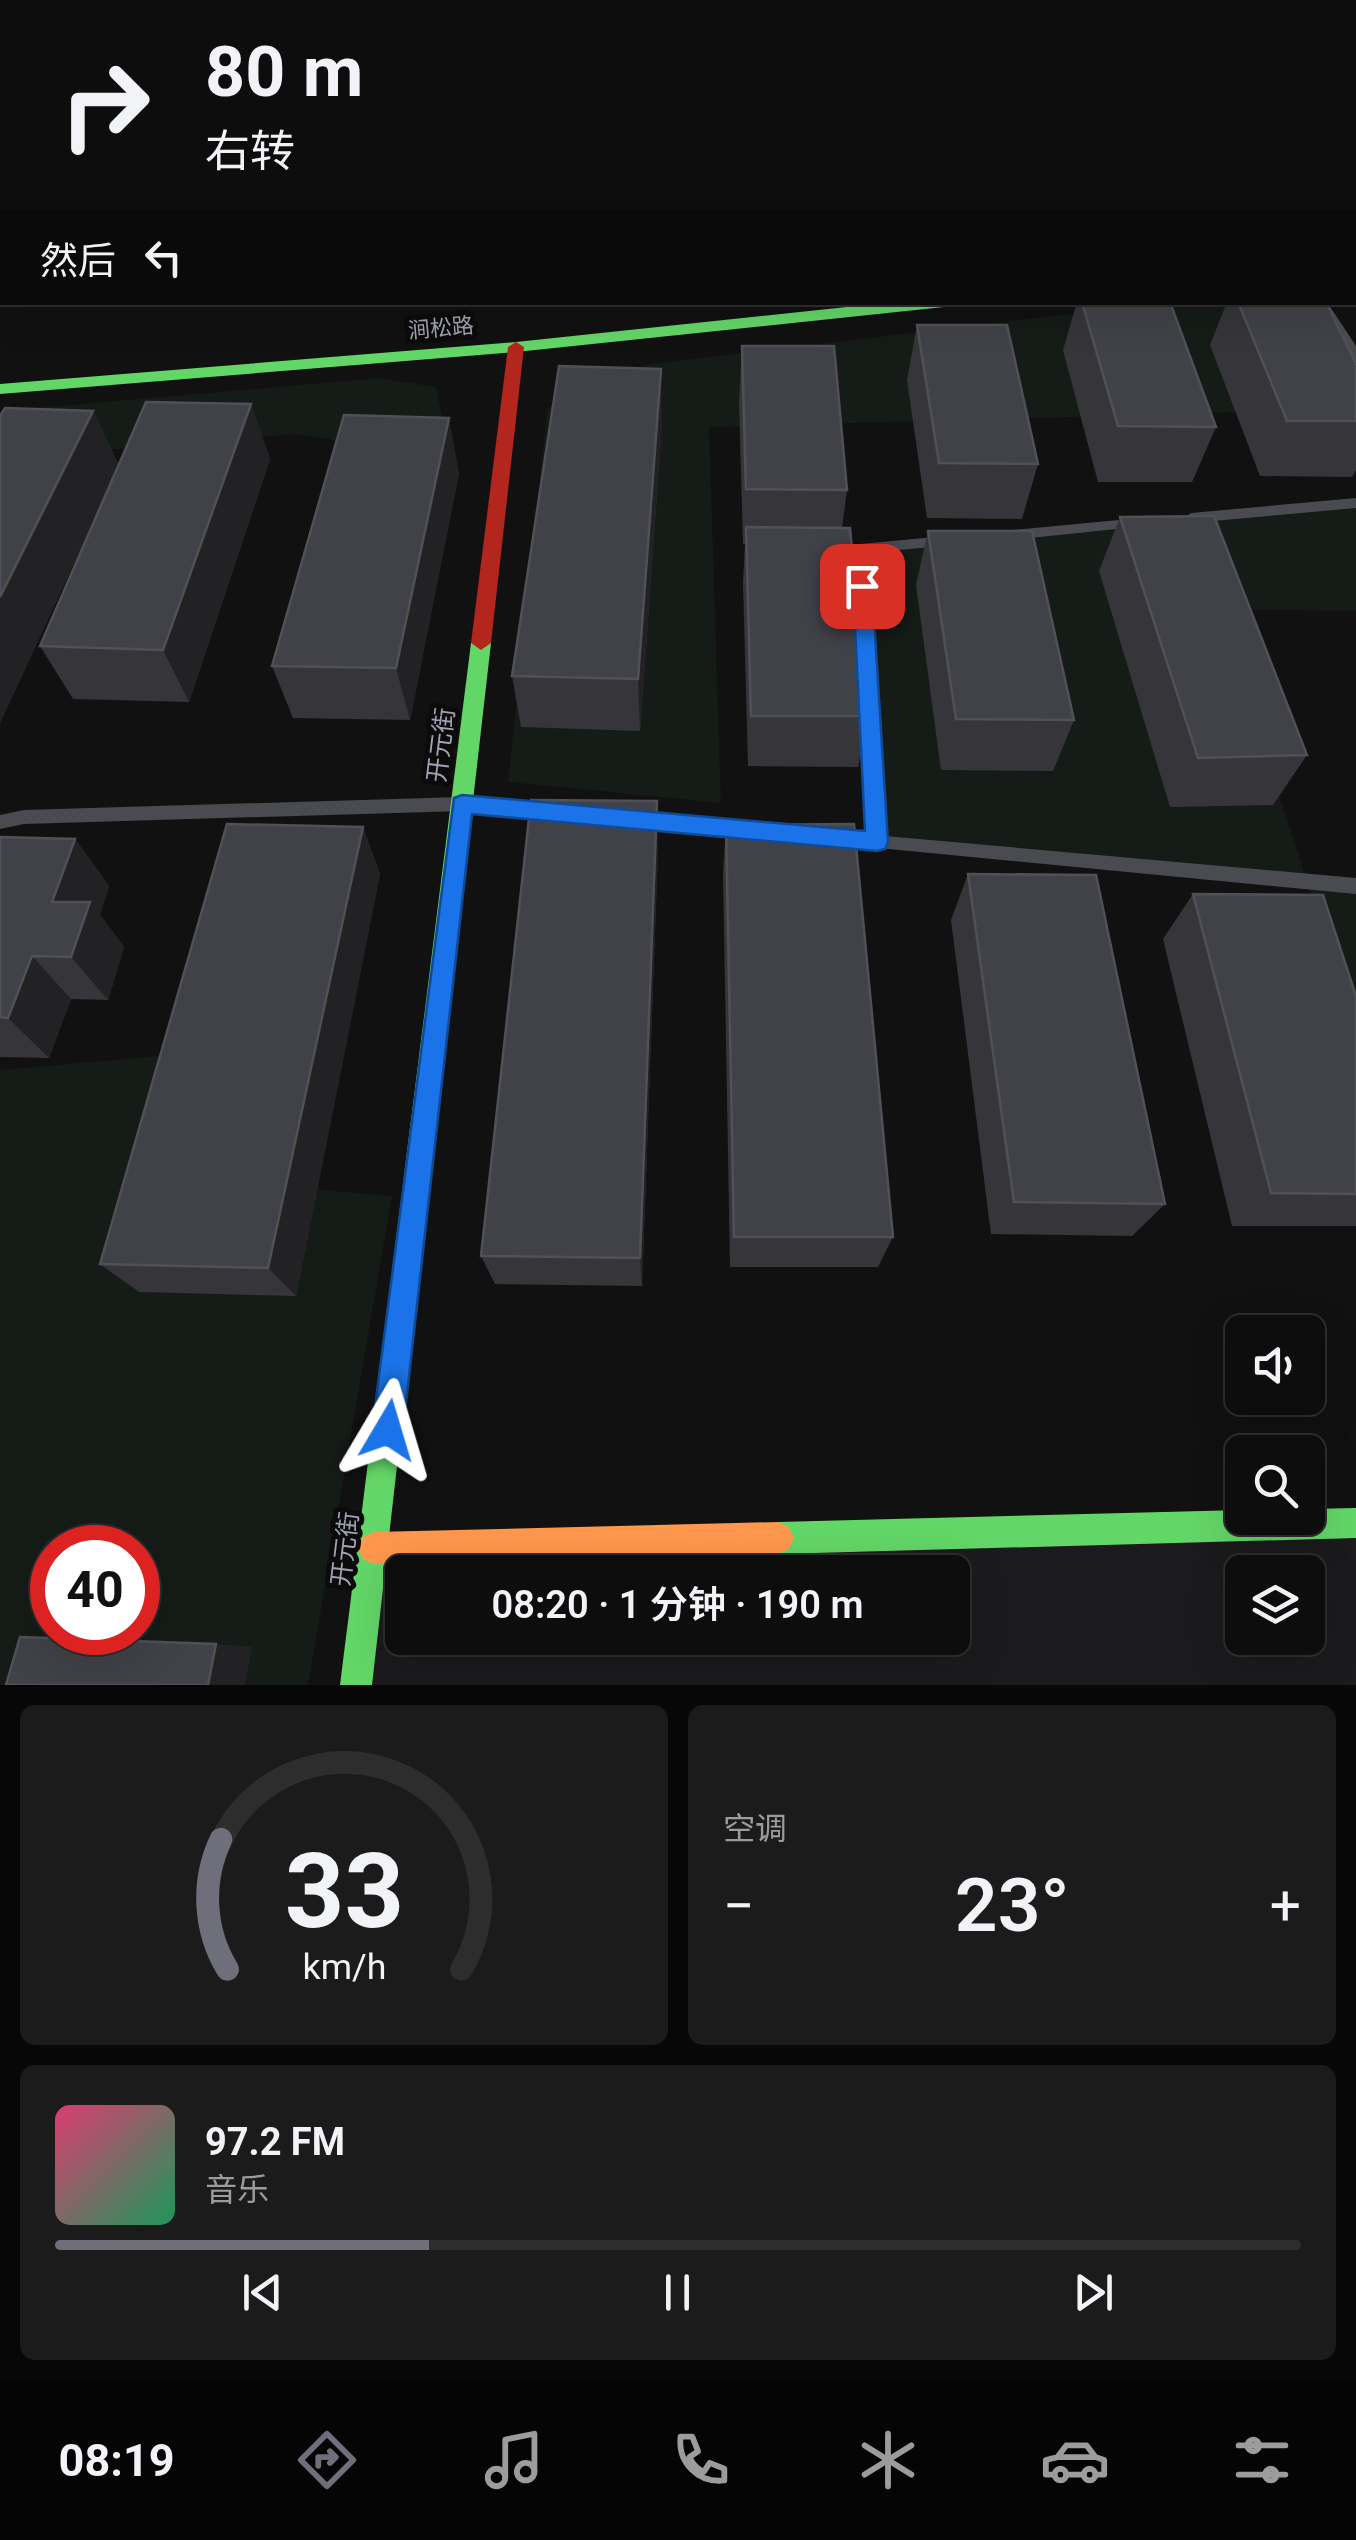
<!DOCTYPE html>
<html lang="zh">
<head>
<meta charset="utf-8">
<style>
	:root { --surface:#0d0d0d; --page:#1b1b1b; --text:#f1f3f6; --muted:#9a9c9d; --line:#2d2d2e; --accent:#6e6f7a }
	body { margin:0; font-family:Roboto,"Noto Sans SC",sans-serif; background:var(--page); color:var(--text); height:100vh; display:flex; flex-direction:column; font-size:38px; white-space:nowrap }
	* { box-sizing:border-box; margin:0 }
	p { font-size:32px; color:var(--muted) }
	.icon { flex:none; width:55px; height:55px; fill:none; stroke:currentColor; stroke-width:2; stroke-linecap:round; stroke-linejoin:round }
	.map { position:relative; height:1685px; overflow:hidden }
	.side { display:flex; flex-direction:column; gap:20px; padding:20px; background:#070707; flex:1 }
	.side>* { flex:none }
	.banner { position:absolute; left:0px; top:0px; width:1358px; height:305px; box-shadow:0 10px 40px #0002,0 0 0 2px var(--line); background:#0d0d0d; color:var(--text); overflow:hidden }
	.controls { position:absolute; left:1225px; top:1315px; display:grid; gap:20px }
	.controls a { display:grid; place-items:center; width:100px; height:100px; border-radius:15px; background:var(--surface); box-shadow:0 10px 40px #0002,0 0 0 2px var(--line); font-size:50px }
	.speed { position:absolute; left:30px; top:1525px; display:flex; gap:20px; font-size:50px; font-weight:700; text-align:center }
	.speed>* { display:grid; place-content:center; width:130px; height:130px; border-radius:50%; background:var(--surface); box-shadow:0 10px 40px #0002,0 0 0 2px var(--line); line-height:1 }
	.speed .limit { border:15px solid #d22; background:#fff; color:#111 }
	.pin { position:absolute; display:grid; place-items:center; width:85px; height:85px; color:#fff; margin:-42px; border-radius:20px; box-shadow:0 5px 15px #0006 }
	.me { position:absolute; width:110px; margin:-55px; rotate:7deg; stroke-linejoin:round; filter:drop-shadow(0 0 8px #0008) }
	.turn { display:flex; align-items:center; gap:35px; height:210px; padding:0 40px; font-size:45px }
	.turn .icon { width:130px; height:130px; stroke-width:2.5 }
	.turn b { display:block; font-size:70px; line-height:85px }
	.then { display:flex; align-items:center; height:95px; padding:0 40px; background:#0003; gap:20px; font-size:38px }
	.big { font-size:75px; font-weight:600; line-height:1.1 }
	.side .card { flex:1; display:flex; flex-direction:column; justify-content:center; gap:15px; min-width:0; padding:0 35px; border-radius:15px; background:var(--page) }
	.side .dial { align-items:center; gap:0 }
	.dial svg { height:260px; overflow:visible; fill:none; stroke:var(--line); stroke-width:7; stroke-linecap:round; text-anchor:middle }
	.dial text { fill:var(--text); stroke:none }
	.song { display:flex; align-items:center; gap:30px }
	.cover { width:120px; height:120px; border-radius:15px; background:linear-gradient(135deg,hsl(340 70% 55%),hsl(150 70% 35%)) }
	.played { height:10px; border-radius:5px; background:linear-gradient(90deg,var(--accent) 30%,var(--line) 30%) }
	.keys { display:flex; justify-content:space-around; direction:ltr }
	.heat { display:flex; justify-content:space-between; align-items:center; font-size:55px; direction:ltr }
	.side .tiles { flex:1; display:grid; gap:20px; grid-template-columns:1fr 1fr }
	.card:last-child { grid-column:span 2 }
	.trip { position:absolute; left:385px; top:1555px; width:585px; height:100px; border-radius:15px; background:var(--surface); box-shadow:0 10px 40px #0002,0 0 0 2px var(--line); font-weight:600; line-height:100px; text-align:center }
	.tab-bar { display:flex; height:160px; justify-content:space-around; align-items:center; background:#050505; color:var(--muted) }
	.tab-bar .icon { width:70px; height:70px }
	.tab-bar .selected { color:var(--accent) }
	.tab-bar b { font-size:45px; color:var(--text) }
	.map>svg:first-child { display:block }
	.built { fill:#1b1b1e; fill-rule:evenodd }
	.green { fill:#151b17; fill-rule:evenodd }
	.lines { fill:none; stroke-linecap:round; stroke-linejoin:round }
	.lane { fill:#4a4b51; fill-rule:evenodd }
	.fast { fill:#63d668; fill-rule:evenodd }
	.slow { fill:#ff974d; fill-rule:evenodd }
	.jam { fill:#b3261e; fill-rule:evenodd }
	.wall { fill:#36363a }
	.shaded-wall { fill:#222224 }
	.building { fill:#414247; stroke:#505158; stroke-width:2.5 }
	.route { fill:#1a73e8; stroke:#114b97; stroke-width:2.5 }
	.labels { text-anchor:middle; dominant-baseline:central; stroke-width:10; stroke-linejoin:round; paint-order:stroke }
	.far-street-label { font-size:22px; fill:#a0a2b3; stroke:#0b0b0c }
	.street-label { font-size:25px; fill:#a0a2b3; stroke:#0b0b0c }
</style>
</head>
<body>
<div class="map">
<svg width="1356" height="1685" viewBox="0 0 1356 1685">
	<rect width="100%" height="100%" fill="#111"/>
	<path class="built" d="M1356 1523V1685H356L374 1548ZM402 1572H952V1638H402ZM1242 1572H1308V1638H1242Z"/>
	<g class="green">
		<polygon points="1162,303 1299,303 1354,409 709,427 721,803 508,782 547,411 581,381 652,364"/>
		<polygon points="380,378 436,387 451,458 297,434 0,459 0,411"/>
		<polygon points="1356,503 1356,611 1218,609 1307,881 1356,886 1356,1046 1307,881 877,842 860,549"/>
		<path d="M180 1054 133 1174 392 1196 308 1685H0V1070ZM52 1548H138V1632H52Z"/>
	</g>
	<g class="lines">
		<g class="lane">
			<polygon points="1314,302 1327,302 1356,346 1356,360 1351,359"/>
			<polygon points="1356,498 1356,508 1191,523 1184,518 1191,513"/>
			<polygon points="1140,518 1147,523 1145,526 1012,540 1005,535 1012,530"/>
			<polygon points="946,536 951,537 951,545 868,553 885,836 1356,878 1356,894 827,843 824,838 827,833 833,831 868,834 853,549 860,544"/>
			<polygon points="462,797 553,805 559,807 562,812 559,817 553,819 462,811 24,824 0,829 0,815 24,810"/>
			<polygon points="634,813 748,823 754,825 757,830 754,835 748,837 634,827 628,825 625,820 628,815"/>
		</g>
		<g class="fast">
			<polygon points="1356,254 1356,264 1355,265 1355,255"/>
			<polygon points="894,302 952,302 944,307 516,352 0,394 0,384 516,342"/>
			<polygon points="481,636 491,643 372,1685 340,1685 471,643"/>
			<polygon points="1356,1508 1356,1538 778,1554 767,1549 762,1538 767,1527 778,1522 1242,1510 1242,1518 1308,1518 1308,1509"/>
		</g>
		<polygon class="slow" points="778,1522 789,1527 794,1538 789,1549 778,1554 374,1564 363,1559 358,1548 363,1537 374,1532"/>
		<polygon class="jam" points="516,342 524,347 491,643 481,650 471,643 508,347"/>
	</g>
	<g class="wall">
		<polygon points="1077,302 1170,302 1216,427 1192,482 1098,482 1063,350"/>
		<polygon points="1227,302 1326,302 1356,364 1356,470 1352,477 1260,476 1210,345"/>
		<polygon points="917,325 1038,464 1022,519 927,518 907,380"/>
		<polygon points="742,346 847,490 842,528 868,716 858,767 748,766 743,582 745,544 743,544 739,402"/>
		<polygon points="251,404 270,459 189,702 73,699 40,646 113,479 0,723 0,416 93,411 119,466"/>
		<polygon points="662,424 640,731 521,727 512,676"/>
		<polygon points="459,473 410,720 293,718 272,666"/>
		<polygon points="1120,517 1307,755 1273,805 1170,807 1099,571"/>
		<polygon points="928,531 1074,720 1053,771 941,770 916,585"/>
		<polygon points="726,825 893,1237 878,1267 730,1267 723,873"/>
		<polygon points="363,827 380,874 296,1296 139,1292 100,1264"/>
		<polygon points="0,837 75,839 109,886 100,915 124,947 108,1000 71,999 49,1058 0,1057"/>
		<polygon points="658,850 642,1286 495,1284 481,1256"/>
		<polygon points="968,874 1165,1204 1132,1236 991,1234 951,920"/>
		<polygon points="1193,894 1356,996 1356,1226 1232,1226 1163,939"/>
	</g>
	<g class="shaded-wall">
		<polygon points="661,369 662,424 640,731 638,679"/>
		<polygon points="251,404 270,459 189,702 163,650"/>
		<polygon points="93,411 119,466 0,723 0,597"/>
		<polygon points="449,418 459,473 410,720 396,668"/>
		<polygon points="657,801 658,850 642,1286 640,1258"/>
		<polygon points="363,827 380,874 296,1296 268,1268"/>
		<polygon points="75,839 109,886 100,915 124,947 108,1000 71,957 52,902"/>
		<polygon points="32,956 71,999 49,1058 8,1018"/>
		<polygon points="216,1644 252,1647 245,1685 208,1685"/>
	</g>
	<g class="building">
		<polygon points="1082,302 1170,302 1216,427 1118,426"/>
		<polygon points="1238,302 1326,302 1356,364 1356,421 1287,421"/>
		<polygon points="917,325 1007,325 1038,464 939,463"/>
		<polygon points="742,346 834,346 847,490 746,489"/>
		<polygon points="559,366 661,369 638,679 512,676"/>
		<polygon points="146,402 251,404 163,650 40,646"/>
		<polygon points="5,408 93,411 0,597 0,416"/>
		<polygon points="344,415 449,418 396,668 272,666"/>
		<polygon points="1214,516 1307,755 1198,758 1120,517"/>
		<polygon points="746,527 850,528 868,716 751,716"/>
		<polygon points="928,531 1032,531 1074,720 956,719"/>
		<polygon points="531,800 657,801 640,1258 481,1256"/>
		<polygon points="227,824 363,827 268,1268 100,1264"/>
		<polygon points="854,824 893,1237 734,1237 726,825"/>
		<polygon points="0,837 75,839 52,902 90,902 71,957 32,956 8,1018 0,1017"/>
		<polygon points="968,874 1096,875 1165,1204 1014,1202"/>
		<polygon points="1193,894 1323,895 1356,996 1356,1194 1271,1193"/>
		<polygon points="20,1637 216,1644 208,1685 6,1685"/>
	</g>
	<polygon class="route" points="862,579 872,586 888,842 885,849 877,851 472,814 403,1430 398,1441 388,1446 377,1441 372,1430 454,798 462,795 865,831 853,586"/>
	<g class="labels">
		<g class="far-street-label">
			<text transform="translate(441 328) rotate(-5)">涧松路</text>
		</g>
		<g class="street-label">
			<text transform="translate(441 745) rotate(-83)">开元街</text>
			<text transform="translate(345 1549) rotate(-83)">开元街</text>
		</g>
	</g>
</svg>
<div class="controls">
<a><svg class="icon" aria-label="sound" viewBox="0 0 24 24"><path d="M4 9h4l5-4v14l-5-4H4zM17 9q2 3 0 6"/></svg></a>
<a><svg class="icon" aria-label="search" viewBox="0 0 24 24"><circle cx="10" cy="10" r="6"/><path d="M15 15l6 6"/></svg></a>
<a><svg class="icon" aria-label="layers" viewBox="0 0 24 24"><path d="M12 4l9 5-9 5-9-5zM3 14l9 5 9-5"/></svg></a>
</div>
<div class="speed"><div class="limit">40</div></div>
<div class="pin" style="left:862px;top:586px;background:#d93025"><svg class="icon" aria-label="arrive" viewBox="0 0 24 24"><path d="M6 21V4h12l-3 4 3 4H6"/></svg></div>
<svg class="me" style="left:388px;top:1430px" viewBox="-20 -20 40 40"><path d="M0-17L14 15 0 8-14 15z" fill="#1a73e8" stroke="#fff" stroke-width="4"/></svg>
<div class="trip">08:20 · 1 分钟 · 190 m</div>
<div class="banner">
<div class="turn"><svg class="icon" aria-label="right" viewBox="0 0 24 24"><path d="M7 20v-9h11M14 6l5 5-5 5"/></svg><div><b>80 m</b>右转</div></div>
<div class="then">然后<svg class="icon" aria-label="left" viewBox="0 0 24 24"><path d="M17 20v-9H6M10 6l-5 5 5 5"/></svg></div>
</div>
</div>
<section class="side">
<div class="tiles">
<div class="card dial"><svg viewBox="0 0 100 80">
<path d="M14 69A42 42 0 1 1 86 69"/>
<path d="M14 69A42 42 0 0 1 12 29" stroke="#6e6f7a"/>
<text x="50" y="56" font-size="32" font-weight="700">33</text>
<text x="50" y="72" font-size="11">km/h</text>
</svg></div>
<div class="card"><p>空调</p>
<div class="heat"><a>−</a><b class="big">23°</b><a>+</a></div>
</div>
<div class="card">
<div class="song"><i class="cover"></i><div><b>97.2 FM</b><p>音乐</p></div></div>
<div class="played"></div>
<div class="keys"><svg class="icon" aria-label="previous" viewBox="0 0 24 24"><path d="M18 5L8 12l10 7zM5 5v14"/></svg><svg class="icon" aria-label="pause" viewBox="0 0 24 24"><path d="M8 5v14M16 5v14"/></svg><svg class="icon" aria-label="next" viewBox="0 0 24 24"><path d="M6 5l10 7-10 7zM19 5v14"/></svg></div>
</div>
</div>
</section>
<nav class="tab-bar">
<b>08:19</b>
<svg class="icon selected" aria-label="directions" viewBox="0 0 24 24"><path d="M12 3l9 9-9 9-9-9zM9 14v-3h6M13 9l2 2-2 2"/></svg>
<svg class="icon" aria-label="music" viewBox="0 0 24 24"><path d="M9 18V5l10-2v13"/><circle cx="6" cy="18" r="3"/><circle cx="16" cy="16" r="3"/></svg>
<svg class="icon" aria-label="phone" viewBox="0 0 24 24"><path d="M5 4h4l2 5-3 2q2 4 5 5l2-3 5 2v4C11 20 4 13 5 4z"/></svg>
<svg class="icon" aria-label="climate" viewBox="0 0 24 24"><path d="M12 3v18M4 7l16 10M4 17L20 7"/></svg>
<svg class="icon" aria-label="car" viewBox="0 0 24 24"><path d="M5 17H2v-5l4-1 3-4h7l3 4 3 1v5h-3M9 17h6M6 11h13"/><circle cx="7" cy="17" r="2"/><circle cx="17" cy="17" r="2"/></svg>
<svg class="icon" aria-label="filters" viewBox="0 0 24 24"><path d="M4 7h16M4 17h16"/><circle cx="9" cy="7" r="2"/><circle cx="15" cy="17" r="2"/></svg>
</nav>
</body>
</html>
